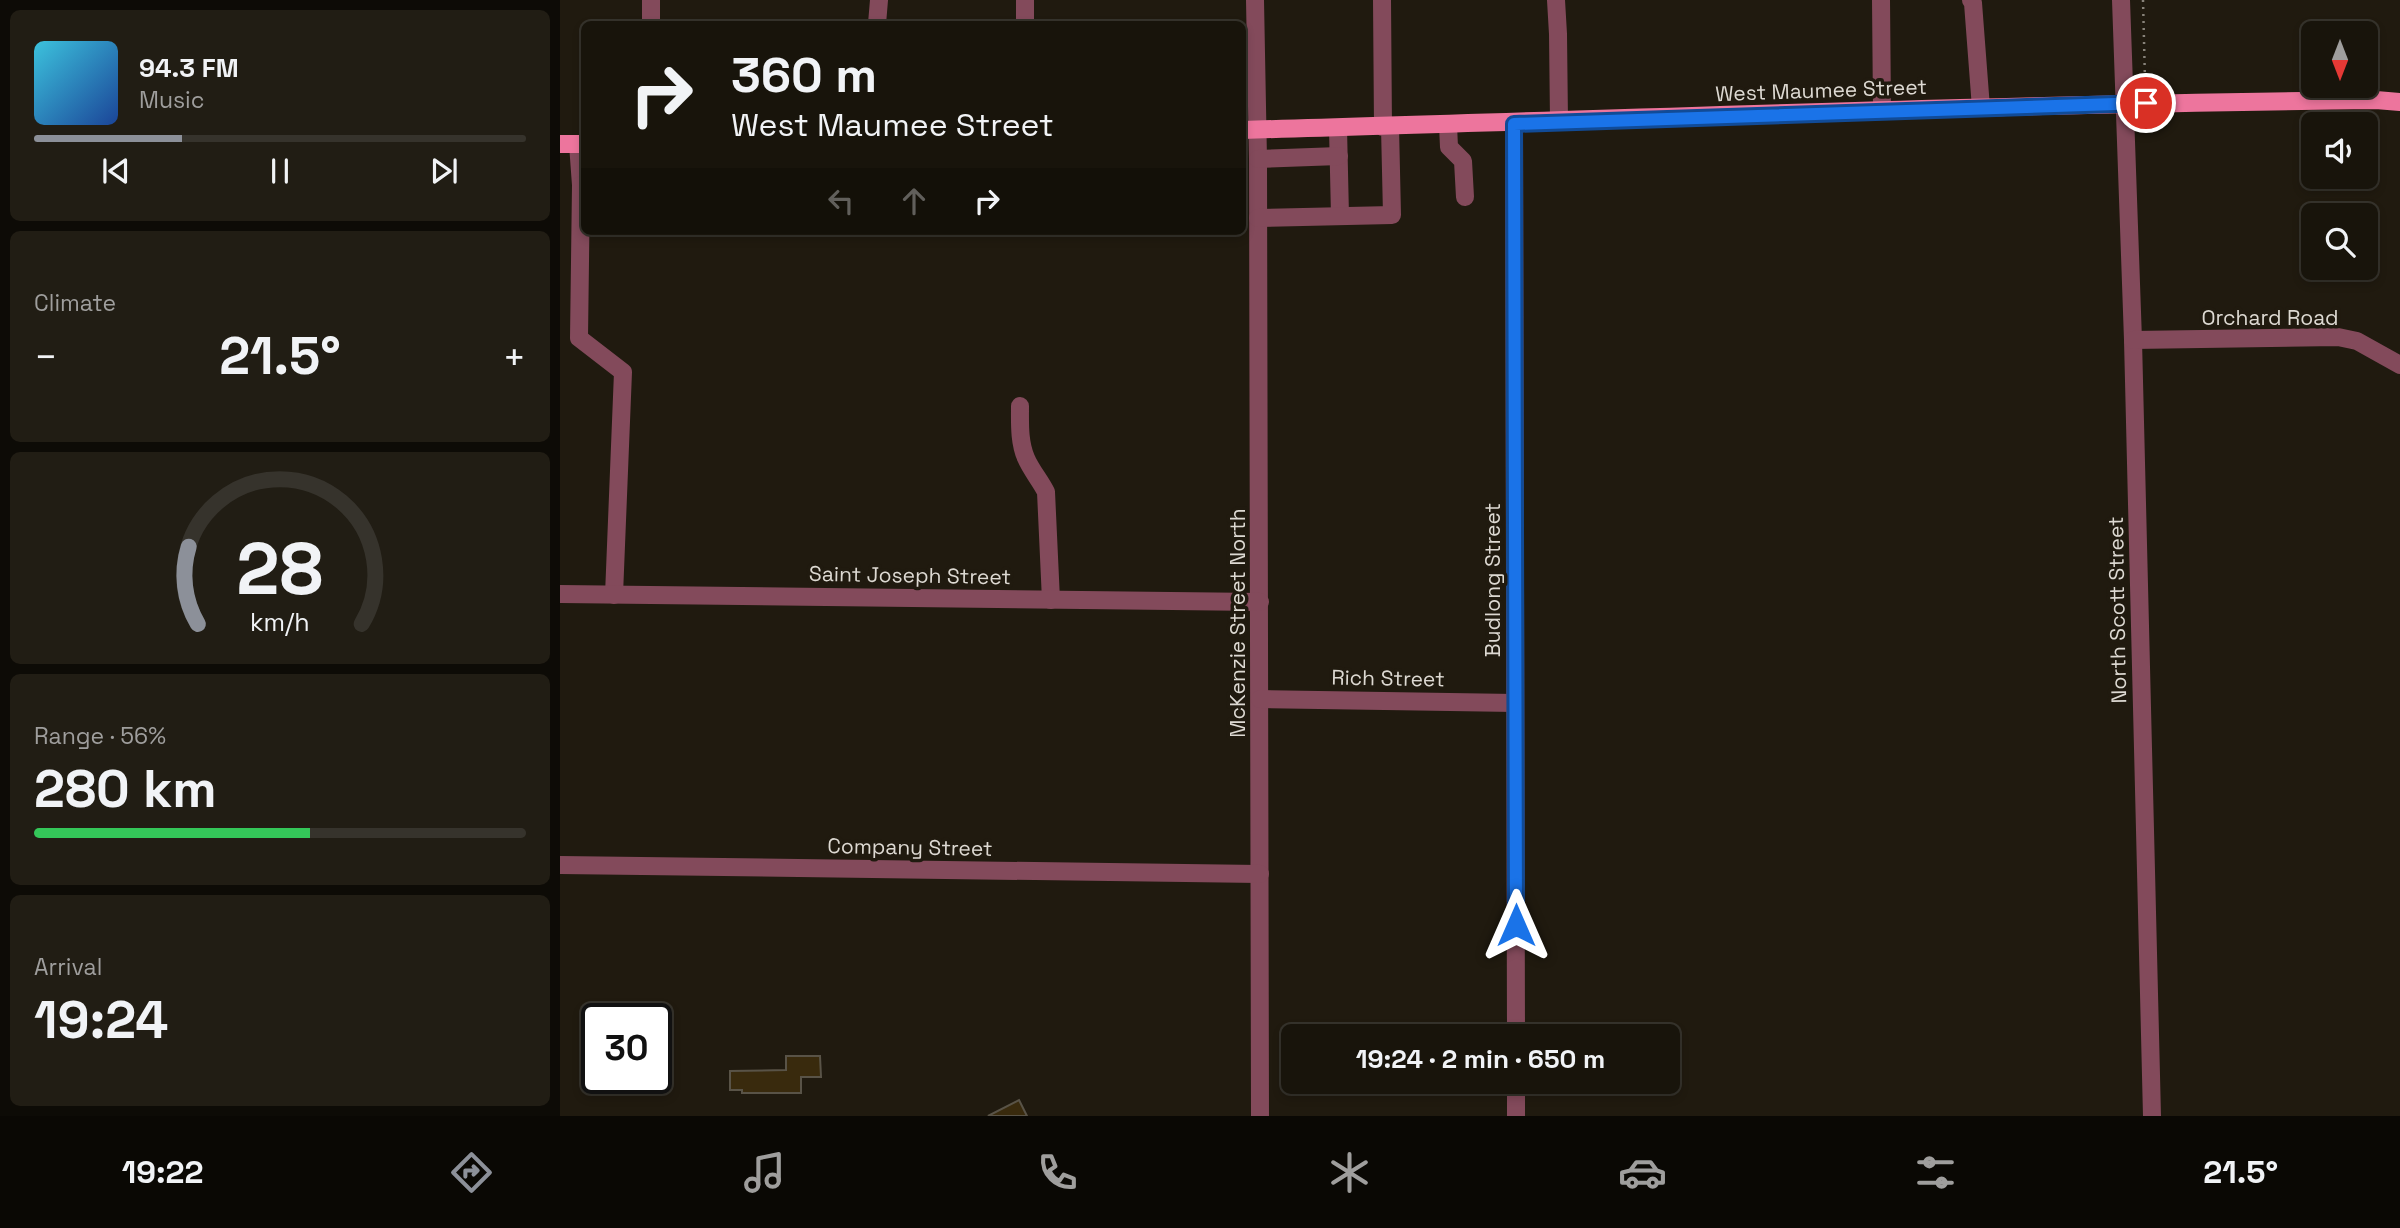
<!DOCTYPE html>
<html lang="en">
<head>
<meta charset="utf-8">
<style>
	:root { --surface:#18140b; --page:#211d14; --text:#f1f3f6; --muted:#9f9e9d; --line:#36332c; --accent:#8c9099 }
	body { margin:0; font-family:"Space Grotesk",sans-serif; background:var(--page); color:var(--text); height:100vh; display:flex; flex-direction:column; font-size:26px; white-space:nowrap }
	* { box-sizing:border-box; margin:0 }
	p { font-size:23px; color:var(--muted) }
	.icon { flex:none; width:38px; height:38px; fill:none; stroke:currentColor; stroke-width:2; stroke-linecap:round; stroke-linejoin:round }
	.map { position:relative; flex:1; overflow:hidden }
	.sheet { display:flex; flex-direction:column; gap:10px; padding:10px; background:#0d0b06; width:560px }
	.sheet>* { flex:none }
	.top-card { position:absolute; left:21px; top:21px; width:665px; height:214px; border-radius:10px; box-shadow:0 4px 10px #0003,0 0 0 2px var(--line); background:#18140b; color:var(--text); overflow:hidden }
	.needle { width:46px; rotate:180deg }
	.buttons { position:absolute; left:1741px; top:21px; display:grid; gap:14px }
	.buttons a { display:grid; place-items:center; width:77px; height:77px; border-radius:10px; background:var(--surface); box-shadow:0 4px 10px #0003,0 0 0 2px var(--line); font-size:35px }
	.speed { position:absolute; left:21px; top:1003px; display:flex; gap:14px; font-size:35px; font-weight:700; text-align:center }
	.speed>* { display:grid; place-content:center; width:91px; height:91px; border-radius:50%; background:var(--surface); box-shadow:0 4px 10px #0003,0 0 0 2px var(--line); line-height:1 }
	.speed .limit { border:4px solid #111; border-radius:10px; background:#fff; color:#111 }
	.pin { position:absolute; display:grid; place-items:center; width:60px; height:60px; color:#fff; margin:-30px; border:4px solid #fff; border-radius:50%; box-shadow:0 2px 7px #0007 }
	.me { position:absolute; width:77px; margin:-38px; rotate:0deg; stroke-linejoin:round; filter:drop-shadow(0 0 5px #0008) }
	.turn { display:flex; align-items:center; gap:24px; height:147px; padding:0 35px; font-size:32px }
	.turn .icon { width:91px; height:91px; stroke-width:2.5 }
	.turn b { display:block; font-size:49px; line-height:60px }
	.lanes { display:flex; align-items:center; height:66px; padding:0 35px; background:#0003; justify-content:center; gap:35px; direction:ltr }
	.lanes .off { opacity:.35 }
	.big { font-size:52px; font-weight:600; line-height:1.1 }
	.sheet .widget { flex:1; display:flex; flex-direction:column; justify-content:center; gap:10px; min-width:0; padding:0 24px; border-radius:10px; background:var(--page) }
	.sheet .dial { align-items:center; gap:0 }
	.dial svg { height:182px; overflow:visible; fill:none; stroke:var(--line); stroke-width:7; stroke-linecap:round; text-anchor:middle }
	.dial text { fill:var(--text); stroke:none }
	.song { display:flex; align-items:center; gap:21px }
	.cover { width:84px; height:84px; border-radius:10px; background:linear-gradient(135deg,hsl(190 70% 55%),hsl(220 70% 35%)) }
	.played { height:7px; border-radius:4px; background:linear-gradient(90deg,var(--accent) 30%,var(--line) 30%) }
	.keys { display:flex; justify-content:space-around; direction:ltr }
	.heat { display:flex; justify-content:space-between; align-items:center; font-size:38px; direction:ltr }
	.charge { height:10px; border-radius:5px; background:linear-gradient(90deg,#34c759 56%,var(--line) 0) }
	.trip { position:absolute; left:721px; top:1024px; width:399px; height:70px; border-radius:10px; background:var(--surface); box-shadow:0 4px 10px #0003,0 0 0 2px var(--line); font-weight:600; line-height:70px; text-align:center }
	.tabs { display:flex; height:112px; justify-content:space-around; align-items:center; background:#0a0804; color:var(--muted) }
	.tabs .icon { width:49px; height:49px }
	.tabs .on { color:var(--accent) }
	.tabs b { font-size:32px; color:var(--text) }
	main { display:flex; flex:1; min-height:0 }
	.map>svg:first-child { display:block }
	.building { fill:#392a0d; stroke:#595347; stroke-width:2 }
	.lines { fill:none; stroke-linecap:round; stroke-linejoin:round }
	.path { stroke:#878279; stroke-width:2.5; stroke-dasharray:2 5; stroke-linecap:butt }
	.minor { stroke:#834a5b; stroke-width:18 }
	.major { stroke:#ed759d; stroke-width:18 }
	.route-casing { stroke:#114b97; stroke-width:18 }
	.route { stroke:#1a73e8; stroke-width:12 }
	.labels { text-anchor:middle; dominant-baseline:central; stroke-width:7; stroke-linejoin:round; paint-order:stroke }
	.street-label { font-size:21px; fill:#ddd9d2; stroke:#201a0f }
</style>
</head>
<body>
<main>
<section class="sheet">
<div class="widget">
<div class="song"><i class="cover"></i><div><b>94.3 FM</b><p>Music</p></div></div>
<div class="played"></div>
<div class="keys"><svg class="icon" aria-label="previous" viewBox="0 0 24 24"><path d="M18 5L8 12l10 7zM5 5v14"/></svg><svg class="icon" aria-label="pause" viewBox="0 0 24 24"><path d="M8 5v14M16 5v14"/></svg><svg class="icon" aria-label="next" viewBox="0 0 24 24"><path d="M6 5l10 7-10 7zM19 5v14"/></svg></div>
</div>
<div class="widget"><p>Climate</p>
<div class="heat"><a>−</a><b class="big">21.5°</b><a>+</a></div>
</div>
<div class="widget dial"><svg viewBox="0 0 100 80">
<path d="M14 69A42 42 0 1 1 86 69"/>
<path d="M14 69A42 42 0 0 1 10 35" stroke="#8c9099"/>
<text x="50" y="56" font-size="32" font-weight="700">28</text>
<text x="50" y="72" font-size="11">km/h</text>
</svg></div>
<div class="widget"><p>Range · 56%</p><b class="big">280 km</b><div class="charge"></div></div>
<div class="widget"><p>Arrival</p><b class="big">19:24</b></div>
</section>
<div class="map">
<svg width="1840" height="1116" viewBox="0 0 1840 1116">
	<rect width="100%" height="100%" fill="#201a0f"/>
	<g class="building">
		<polygon points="226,1056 260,1056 261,1077 241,1077 241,1093 182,1093 182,1090 170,1090 170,1071 226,1070"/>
		<polygon points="459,1100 467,1116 428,1116"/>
	</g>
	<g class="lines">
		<polyline class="path" points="1583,0 1585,81"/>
		<g class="minor">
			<polyline points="91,0 91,24"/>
			<polyline points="465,0 465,24"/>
			<polyline points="695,0 698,159 700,1116"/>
			<polyline points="822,0 823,127"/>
			<polyline points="996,0 998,34 999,121"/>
			<polyline points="1321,0 1322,110"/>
			<polyline points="1411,0 1413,3 1421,108"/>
			<polyline points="1561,0 1573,340 1592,1116"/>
			<polyline points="317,24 319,0"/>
			<polyline points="954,124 956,1036"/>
			<polyline points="888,125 889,147 903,161 905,197"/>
			<polyline points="778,128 780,216"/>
			<polyline points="18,144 21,185 24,186"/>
			<polyline points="698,159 779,156"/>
			<polyline points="21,185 19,338 63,372 54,595"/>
			<polyline points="698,218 832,215 830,127"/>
			<polyline points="1573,340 1778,337 1797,341 1840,365"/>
			<path d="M460 406C460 423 459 442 466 458 471 470 480 480 486 492L491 600"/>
			<polyline points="0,594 700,602"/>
			<polyline points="700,699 955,703"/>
			<polyline points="0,865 700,874"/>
			<polyline points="956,1082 956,1116"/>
		</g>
		<g class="major">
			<path d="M682 130C1060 119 1438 104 1816 100L1840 102"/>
			<polyline points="0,144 24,144"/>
		</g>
	</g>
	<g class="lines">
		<defs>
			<polyline id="route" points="956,925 954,124 1586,103"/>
		</defs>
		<use href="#route" class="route-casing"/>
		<use href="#route" class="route"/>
	</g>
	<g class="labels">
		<g class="street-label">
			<text transform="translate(1261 90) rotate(-2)">West Maumee Street</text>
			<text x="1710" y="317">Orchard Road</text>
			<text transform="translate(350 575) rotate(1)">Saint Joseph Street</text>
			<text transform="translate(932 580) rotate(-90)">Budlong Street</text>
			<text transform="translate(1557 610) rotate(-91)">North Scott Street</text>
			<text transform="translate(677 623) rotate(-90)">McKenzie Street North</text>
			<text transform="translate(828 678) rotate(1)">Rich Street</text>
			<text transform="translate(350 847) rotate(1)">Company Street</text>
		</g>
	</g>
</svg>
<div class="buttons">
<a><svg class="needle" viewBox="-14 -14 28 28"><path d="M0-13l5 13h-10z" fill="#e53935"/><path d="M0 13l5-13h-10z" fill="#9f9e9d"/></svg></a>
<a><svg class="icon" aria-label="sound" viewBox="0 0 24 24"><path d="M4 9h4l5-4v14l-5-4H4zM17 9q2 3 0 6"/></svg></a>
<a><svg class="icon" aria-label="search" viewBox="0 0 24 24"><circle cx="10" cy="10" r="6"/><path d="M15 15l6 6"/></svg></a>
</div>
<div class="speed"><div class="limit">30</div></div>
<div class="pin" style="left:1586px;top:103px;background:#d93025"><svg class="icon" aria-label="arrive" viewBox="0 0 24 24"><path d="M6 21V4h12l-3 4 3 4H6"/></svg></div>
<svg class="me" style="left:956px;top:925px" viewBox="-20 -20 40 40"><path d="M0-17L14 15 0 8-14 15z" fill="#1a73e8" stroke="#fff" stroke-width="4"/></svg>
<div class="trip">19:24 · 2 min · 650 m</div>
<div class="top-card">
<div class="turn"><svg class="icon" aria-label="right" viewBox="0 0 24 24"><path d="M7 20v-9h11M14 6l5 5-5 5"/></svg><div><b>360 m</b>West Maumee Street</div></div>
<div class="lanes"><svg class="icon off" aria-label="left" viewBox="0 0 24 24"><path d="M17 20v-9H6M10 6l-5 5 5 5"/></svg><svg class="icon off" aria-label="ahead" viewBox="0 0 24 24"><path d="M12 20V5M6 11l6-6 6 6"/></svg><svg class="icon" aria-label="right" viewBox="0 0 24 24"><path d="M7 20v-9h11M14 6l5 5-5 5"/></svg></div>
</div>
</div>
</main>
<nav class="tabs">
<b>19:22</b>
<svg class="icon on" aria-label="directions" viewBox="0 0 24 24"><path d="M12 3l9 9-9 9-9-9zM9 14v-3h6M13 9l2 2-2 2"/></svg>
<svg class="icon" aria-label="music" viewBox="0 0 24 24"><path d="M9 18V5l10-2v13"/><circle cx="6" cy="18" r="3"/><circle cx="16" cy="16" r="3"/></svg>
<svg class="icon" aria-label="phone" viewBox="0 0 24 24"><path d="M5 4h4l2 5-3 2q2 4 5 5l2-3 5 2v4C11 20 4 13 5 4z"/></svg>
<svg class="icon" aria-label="climate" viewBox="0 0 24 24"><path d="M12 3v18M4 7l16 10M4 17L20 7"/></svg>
<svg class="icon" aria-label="car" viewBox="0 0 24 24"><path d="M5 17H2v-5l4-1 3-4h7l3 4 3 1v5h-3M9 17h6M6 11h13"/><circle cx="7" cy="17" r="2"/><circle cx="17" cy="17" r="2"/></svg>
<svg class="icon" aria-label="filters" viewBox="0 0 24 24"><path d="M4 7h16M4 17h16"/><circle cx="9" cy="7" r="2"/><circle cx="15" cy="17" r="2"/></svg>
<b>21.5°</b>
</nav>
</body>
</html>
